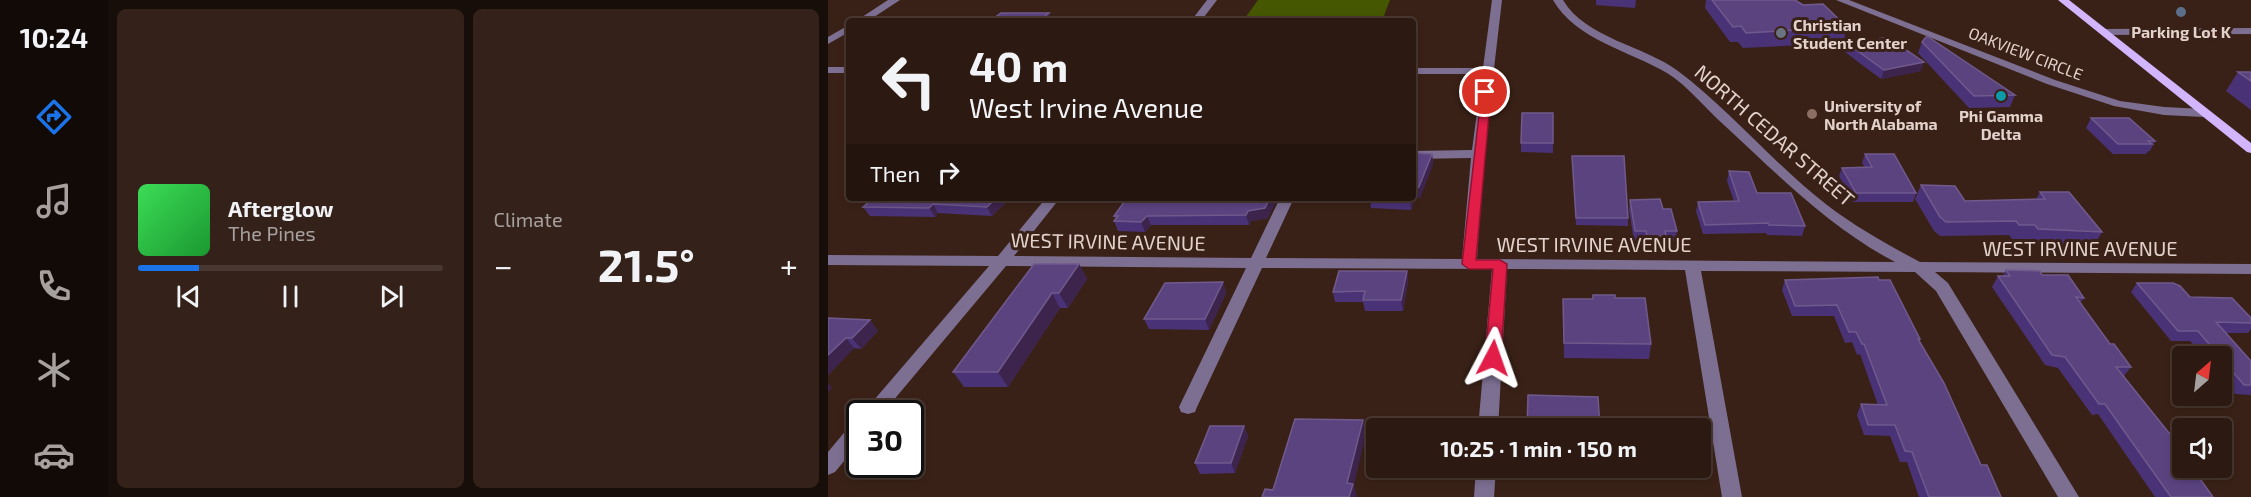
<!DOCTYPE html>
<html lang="en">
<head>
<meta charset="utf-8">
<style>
	:root { --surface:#2c1911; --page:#34221a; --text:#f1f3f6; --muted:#a6a09f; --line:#483831; --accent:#1a73e8 }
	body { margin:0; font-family:"Exo 2",sans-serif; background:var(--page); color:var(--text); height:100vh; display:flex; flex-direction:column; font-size:22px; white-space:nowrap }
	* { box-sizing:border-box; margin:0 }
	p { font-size:20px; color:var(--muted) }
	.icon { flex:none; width:33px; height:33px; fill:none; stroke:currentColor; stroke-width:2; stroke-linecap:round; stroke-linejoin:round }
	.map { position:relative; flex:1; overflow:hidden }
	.details { display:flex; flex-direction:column; gap:9px; padding:9px; background:#180e09; width:720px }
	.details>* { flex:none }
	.guide { position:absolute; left:18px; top:18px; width:570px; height:183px; border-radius:6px; box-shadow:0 3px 9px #0003,0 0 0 2px var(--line); background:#2c1911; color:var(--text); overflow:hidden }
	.needle { width:39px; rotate:28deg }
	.buttons { position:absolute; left:1344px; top:346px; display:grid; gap:12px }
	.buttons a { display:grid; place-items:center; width:60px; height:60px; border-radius:6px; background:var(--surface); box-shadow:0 3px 9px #0003,0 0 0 2px var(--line); font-size:30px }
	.speed { position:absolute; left:18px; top:400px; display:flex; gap:12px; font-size:30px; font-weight:700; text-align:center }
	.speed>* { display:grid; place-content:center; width:78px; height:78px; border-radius:50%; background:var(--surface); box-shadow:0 3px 9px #0003,0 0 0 2px var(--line); line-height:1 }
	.speed .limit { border:3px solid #111; border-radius:9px; background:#fff; color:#111 }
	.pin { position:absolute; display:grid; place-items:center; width:51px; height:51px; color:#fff; margin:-26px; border:3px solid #fff; border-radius:50%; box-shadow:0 2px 6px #0007 }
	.me { position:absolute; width:66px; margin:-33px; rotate:4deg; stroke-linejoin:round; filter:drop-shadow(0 0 4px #0008) }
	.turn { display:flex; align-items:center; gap:21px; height:126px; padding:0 24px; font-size:27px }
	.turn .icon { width:78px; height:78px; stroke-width:2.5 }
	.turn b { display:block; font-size:42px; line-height:51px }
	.then { display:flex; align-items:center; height:57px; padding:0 24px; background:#0003; gap:12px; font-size:22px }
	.big { font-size:45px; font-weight:700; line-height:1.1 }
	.details .widget { flex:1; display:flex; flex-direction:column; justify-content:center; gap:9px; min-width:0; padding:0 21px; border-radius:9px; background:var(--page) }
	.song { display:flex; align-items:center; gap:18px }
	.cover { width:72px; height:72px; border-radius:9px; background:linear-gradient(135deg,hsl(130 70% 55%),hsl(130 70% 35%)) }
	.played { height:6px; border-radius:3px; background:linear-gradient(90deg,var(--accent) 20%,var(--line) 20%) }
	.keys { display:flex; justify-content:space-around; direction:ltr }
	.heat { display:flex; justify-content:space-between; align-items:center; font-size:33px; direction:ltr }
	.details .tiles { flex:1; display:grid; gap:9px; grid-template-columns:repeat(2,1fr) }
	.trip { position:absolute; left:538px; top:418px; width:345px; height:60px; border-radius:6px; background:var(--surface); box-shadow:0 3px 9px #0003,0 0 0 2px var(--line); font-weight:700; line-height:60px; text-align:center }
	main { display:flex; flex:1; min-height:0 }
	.tab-bar { display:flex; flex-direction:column; width:108px; justify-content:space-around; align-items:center; background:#120a07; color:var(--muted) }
	.tab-bar .icon { width:42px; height:42px }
	.tab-bar .on { color:var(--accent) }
	.tab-bar b { font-size:27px; color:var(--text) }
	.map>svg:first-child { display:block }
	.green { fill:#455700 }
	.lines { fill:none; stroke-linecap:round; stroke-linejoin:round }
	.minor { fill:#7d6f92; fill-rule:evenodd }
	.major { fill:#d3b5fe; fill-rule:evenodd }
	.wall { fill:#4a3277 }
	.shaded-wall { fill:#3d244d }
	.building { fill:#5b4380; stroke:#705a8c; stroke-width:1.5 }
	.route { fill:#e11d48; stroke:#92132f; stroke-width:1.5 }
	.service-dot { fill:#5c6f8a; stroke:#3a2117; stroke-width:2 }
	.worship-dot { fill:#6b7280; stroke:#3a2117; stroke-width:2 }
	.culture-dot { fill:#0f9aa8; stroke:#3a2117; stroke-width:2 }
	.education-dot { fill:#8d6e63; stroke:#3a2117; stroke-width:2 }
	.labels { text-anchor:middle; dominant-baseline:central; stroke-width:6; stroke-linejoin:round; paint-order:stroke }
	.far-poi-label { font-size:16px; font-weight:bold; fill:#e3d2cc; stroke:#3a2117; text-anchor:start }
	.far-street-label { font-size:16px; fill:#e3d2cc; stroke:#3a2117 }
	.street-label { font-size:20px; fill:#e3d2cc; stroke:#3a2117 }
</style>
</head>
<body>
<main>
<nav class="tab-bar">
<b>10:24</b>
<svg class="icon on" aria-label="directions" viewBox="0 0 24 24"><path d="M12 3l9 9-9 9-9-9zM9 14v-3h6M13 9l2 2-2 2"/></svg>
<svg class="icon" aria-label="music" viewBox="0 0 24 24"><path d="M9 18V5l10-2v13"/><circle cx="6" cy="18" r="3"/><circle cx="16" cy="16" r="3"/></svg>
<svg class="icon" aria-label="phone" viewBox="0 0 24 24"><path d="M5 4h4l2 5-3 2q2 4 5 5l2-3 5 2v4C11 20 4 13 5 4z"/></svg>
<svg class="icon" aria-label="climate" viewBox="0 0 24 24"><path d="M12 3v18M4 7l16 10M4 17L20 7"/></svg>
<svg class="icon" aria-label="car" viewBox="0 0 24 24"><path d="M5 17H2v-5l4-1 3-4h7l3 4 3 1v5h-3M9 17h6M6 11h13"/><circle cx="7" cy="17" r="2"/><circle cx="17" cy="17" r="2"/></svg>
</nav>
<section class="details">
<div class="tiles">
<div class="widget">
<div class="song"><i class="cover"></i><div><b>Afterglow</b><p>The Pines</p></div></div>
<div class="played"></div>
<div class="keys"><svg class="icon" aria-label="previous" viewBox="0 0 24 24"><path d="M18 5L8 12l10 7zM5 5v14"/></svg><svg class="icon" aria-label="pause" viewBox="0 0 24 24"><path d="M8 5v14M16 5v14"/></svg><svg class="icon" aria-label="next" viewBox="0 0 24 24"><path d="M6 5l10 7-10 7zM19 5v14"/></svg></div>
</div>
<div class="widget"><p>Climate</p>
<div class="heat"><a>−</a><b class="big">21.5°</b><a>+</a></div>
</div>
</div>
</section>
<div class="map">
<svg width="1423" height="497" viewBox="0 0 1423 497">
	<rect width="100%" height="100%" fill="#3a2117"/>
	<polygon class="green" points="430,0 562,0 554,21 415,21"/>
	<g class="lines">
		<g class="minor">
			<polygon points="60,0 72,0 40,21 28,21"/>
			<polygon points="379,0 389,0 373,21 363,21"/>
			<path d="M664 0H674L656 154 649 259 1067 262C1002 228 950 175 896 125 878 109 860 86 839 73 802 51 748 40 725 0H735C757 38 817 46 850 71 903 111 946 164 999 205 1028 227 1060 245 1092 262L1423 264V274L1107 272 1120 283 1251 497H1230L1108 291 1087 272 873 271 914 497H894L857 270 679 269 670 429H650L664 269 434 268 369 407 367 412 360 414 353 412 351 407 418 268 178 266 54 414H34L161 266 0 265V255L170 256 218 198H232L186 256 423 258 452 198H466L438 258 634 259 643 158 585 159V151L644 150 654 74H585V68H655Z"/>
			<polygon points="1008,0 1021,0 1227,80 1292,101 1336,107 1376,109 1382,113 1376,117 1336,115 1286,106 1219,84"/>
			<polygon points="21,25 21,32 0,44 0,37"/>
			<polygon points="1423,28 1423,34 1276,35 1271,32 1276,29"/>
			<rect x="0" y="67" width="21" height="6"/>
			<polygon points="32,420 32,442 7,472 0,475 0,452 25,422"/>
			<polygon points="648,468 668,468 666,497 646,497"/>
		</g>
		<polygon class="major" points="1230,0 1241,0 1423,143 1423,153 1419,152"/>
	</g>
	<g class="wall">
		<polygon points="768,0 808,0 807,8 768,5"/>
		<polygon points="878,0 967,0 1019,27 1015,43 915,48 910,42 902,42 877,8"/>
		<polygon points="1094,42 1187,95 1182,107 1141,108 1090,53"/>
		<polygon points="1020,44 1093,71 1053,79 1017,52"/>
		<polygon points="1410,72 1423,72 1423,110 1398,91"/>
		<polygon points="725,113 725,153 693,152 693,143"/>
		<polygon points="1263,118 1327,141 1322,151 1320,151 1318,154 1285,154 1258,128"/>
		<polygon points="604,154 605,164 592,198 587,198 583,210 543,208 542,199 537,198 585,198"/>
		<polygon points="1037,154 1088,193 1085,202 1025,202 1011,176 1014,168 1037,167 1034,163"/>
		<polygon points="744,156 800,218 800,226 748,225"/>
		<polygon points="901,171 929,193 977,226 974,236 939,235 938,233 875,234 868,211 870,202 906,201 899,181"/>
		<polygon points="1093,185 1137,201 1208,199 1212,192 1274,232 1266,246 1202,243 1199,239 1184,239 1181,235 1112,236 1106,231 1087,199"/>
		<polygon points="182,198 164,216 110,213 107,217 42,216 35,207"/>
		<polygon points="299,198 440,218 423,221 421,225 323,225 317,232 290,231 286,221 287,219 286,216"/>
		<polygon points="802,200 835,209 849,231 847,241 838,241 837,247 818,247 816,241 806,241 801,210"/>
		<polygon points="251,264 259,279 240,308 232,308 180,387 136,387 125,372"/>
		<polygon points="1178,270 1214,275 1256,298 1252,303 1282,344 1303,367 1296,376 1341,433 1403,469 1393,480 1372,480 1385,497 1327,497 1270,414 1264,415 1230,368 1217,365 1164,287 1170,276 1175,276"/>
		<polygon points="579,271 580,281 575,311 537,311 535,302 507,302 505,292"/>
		<polygon points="957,280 1092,339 1091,342 1153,465 1173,497 1091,497 1079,462 1072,462 1062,436 1036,435 1029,415 1033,404 1050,405 1032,354 1029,355 1024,342 1017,343 1006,316 964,316 954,290"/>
		<polygon points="395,282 398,293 381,330 321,329 316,319"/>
		<polygon points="1309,283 1362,297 1423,318 1423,329 1420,333 1398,333 1423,361 1423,395 1407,394 1394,378 1394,357 1376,357 1362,341 1343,341 1303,292"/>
		<polygon points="765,295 787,298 823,344 821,359 736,358 735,299 764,299"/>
		<polygon points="0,318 42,320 50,331 33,349 26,348 0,375"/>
		<polygon points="416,426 420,436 407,473 372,474 367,463"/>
	</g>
	<g class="shaded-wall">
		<polygon points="221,13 224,21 211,21"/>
		<polygon points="1096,62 1093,71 1053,79 1056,70"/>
		<polygon points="604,154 605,164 592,198 587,198 583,210 582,199 582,198 585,198 585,188"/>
		<polygon points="168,198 182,198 164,216 159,207"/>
		<polygon points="442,198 450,198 440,218 423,221 421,225 418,215 420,211"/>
		<polygon points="105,204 110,213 107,217 101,208"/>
		<polygon points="319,216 323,225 317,232 313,222"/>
		<polygon points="251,264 259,279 240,308 231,293"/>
		<polygon points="579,271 580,281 575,311 573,300"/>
		<polygon points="395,282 398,293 381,330 377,319"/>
		<polygon points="224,293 232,308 180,387 170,372"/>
		<polygon points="42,320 50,331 33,349 24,338"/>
		<polygon points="18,338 26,348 0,375 0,355"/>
		<polygon points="0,383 4,388 0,392"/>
		<polygon points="535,420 538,434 526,485 529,497 521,497 519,483"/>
		<polygon points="416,426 420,436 407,473 403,463"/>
	</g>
	<g class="building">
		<polygon points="884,0 967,0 975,5 995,4 1019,27 918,33 913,26 905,27"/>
		<polygon points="173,13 221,13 211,21 162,21"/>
		<polygon points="1099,36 1187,95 1146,96 1094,42"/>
		<polygon points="1056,38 1065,41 1096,62 1056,70 1020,44"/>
		<polygon points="1410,72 1423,72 1423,81"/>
		<polygon points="694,113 725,113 725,143 693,143"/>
		<polygon points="1263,118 1301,118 1327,141 1320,141 1324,144 1290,144"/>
		<polygon points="585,153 604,154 591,187 585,189"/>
		<polygon points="1037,154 1066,154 1088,193 1028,193 1014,168 1044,167"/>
		<polygon points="744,156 796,156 800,218 748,218"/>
		<polygon points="901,171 921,172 929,193 963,193 977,226 941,225 940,223 877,225 870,202 911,201"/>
		<polygon points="1093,185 1127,186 1137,201 1217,199 1212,192 1241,192 1274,232 1210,229 1207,225 1191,225 1188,221 1118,222 1112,217"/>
		<polygon points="45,198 168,198 159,207 105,204 101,208 35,207"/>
		<polygon points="299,198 442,198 437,208 420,211 418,215 319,216 313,222 286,221 290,216 286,216"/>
		<polygon points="548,198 582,198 582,199"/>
		<polygon points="832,199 835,209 843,209 849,231 837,231 838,236 819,237 818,231 807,231 802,200"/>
		<polygon points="206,264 251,264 231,293 224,293 170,372 125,372"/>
		<polygon points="1178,270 1212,271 1214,275 1240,275 1256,298 1248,297 1282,344 1286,344 1303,367 1288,367 1341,433 1354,433 1354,468 1394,468 1394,457 1403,469 1365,469 1385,497 1343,497 1277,404 1271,404 1237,357 1224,355 1170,276 1182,276"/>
		<polygon points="511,271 579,271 573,300 535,300 537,291 505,292"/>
		<polygon points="1050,277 1051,280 1062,280 1092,339 1090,339 1116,383 1153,465 1159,465 1173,497 1101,497 1084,452 1077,451 1067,425 1040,425 1033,404 1059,405 1036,344 1034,344 1028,332 1021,332 1009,305 967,306 957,280"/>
		<polygon points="395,282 377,319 316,319 337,283"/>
		<polygon points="1309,283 1345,283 1352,286 1362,297 1404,298 1423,318 1423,323 1388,322 1423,361 1423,385 1416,385 1394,359 1394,357 1392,357 1370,331 1350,331"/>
		<polygon points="765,295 787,295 787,298 817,298 823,344 736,343 735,299 765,299"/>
		<polygon points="0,318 42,320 24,338 18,338 0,355"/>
		<polygon points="700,395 770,397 772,429 699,429"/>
		<polygon points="467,419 535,420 519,483 525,484 521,497 434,497 437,489 445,490"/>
		<polygon points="382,426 416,426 403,463 367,463"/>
	</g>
	<polygon class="route" points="654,89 663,92 648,260 672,260 679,264 673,358 671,363 660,363 657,358 665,269 641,269 634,264"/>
	<circle class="service-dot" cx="1353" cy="12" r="6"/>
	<circle class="worship-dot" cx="953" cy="33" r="6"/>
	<circle class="culture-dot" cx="1173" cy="96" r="6"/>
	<circle class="education-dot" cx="984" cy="114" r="6"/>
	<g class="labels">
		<g class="far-poi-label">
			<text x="965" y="24">Christian<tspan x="965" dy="18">Student Center</tspan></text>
			<text x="1353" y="31" text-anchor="middle">Parking Lot K</text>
			<text x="996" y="105">University of<tspan x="996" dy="18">North Alabama</tspan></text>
			<text x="1173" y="115" text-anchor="middle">Phi Gamma<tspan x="1173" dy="18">Delta</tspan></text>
		</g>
		<g class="far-street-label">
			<text transform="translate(1198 53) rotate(21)">OAKVIEW CIRCLE</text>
		</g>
		<g class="street-label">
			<text transform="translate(947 135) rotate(41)">NORTH CEDAR STREET</text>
			<text transform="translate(280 241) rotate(1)">WEST IRVINE AVENUE</text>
			<text x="766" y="244">WEST IRVINE AVENUE</text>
			<text x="1252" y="248">WEST IRVINE AVENUE</text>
		</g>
	</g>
</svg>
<div class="buttons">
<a><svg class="needle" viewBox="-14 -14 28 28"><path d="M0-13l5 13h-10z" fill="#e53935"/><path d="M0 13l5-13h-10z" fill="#a6a09f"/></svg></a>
<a><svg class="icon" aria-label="sound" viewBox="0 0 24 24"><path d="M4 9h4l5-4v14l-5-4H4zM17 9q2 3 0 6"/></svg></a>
</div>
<div class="speed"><div class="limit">30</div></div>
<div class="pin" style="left:657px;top:92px;background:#d93025"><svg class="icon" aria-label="arrive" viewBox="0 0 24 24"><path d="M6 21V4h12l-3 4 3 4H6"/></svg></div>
<svg class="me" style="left:665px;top:358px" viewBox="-20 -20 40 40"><path d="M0-17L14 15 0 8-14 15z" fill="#e11d48" stroke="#fff" stroke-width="4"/></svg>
<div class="trip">10:25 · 1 min · 150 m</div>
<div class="guide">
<div class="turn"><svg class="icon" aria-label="left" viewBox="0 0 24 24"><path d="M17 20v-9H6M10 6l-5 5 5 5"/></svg><div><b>40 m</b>West Irvine Avenue</div></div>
<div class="then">Then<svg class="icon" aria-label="right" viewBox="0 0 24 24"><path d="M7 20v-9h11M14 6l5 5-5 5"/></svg></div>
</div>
</div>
</main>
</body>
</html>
